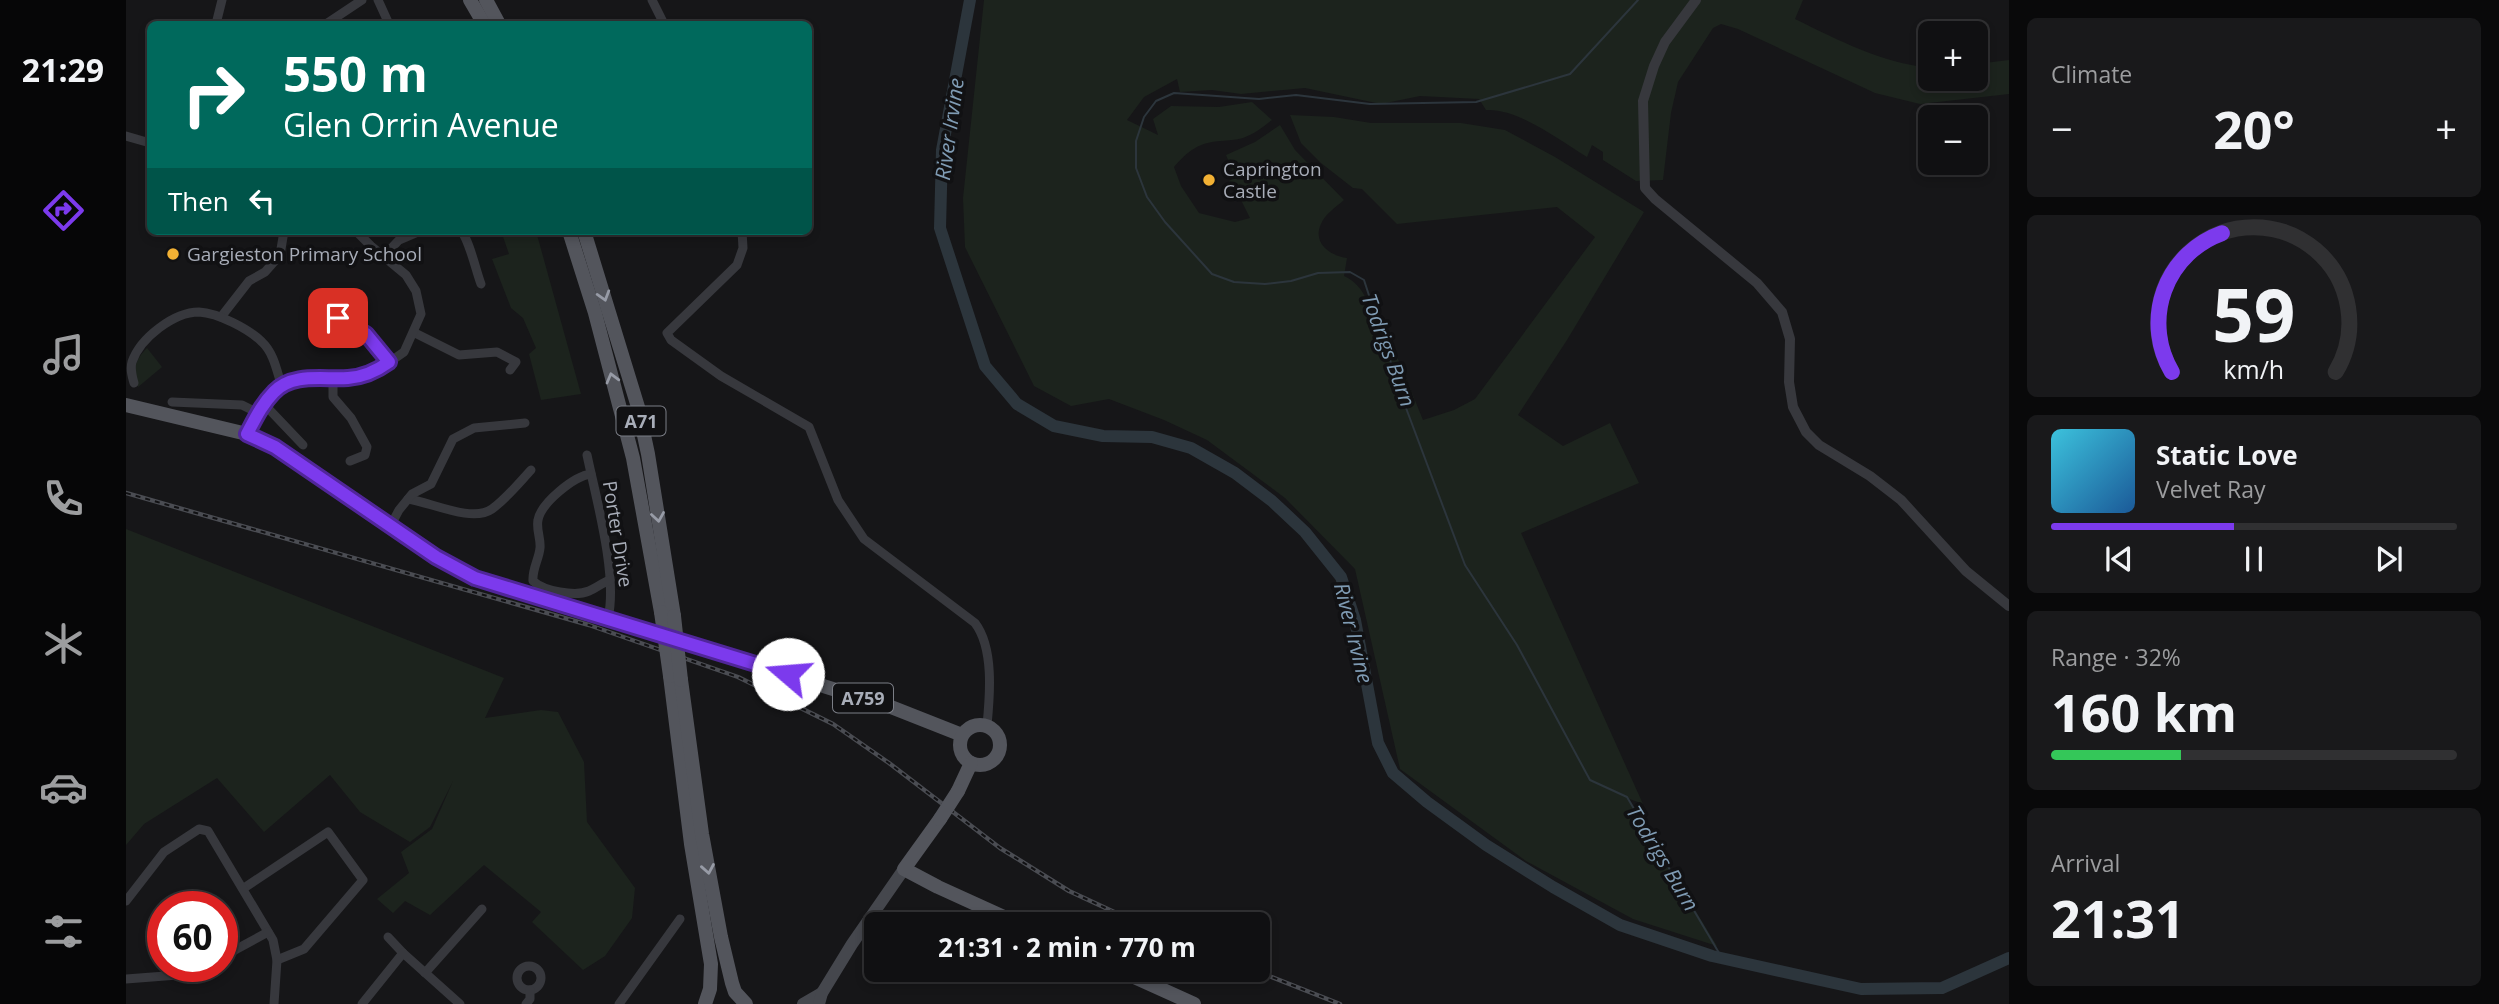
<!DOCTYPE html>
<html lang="en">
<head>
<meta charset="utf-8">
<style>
	:root { --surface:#101012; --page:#19191b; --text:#f1f3f6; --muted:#9c9d9f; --line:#303032; --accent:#7c3aed }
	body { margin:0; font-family:"Open Sans",sans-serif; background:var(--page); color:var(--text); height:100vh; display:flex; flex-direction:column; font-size:26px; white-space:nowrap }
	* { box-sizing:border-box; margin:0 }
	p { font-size:23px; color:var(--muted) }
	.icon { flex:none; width:38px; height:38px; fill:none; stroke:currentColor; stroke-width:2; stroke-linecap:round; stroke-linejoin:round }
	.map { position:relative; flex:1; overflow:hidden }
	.sheet { display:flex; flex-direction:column; gap:18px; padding:18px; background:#09090a; width:490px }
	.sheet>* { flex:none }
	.hud { position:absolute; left:21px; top:21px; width:665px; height:214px; border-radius:10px; box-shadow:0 4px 10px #0003,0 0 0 2px var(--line); background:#00695c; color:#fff; overflow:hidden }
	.fabs { position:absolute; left:1792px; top:21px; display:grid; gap:14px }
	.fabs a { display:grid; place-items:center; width:70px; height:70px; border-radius:10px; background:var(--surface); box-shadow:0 4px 10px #0003,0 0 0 2px var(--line); font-size:35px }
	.speed { position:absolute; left:21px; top:891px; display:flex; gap:14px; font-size:35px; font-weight:700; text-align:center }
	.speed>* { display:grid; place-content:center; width:91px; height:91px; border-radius:50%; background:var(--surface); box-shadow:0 4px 10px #0003,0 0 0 2px var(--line); line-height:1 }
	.speed .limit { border:10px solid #d22; background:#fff; color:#111 }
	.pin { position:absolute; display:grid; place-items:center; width:60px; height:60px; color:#fff; margin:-30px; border-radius:14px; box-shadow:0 4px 10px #0006 }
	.me { position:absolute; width:77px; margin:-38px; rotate:288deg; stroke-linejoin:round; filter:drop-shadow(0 0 5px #0008) }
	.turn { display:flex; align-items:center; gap:24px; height:147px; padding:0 21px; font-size:32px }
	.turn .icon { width:91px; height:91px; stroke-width:2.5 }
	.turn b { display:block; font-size:49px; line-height:60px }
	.then { display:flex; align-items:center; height:66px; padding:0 21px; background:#0003; gap:14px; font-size:26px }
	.big { font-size:52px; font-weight:700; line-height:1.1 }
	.sheet .tile { flex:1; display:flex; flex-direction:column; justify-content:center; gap:10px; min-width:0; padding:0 24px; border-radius:10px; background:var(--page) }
	.sheet .dial { align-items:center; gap:0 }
	.dial svg { height:182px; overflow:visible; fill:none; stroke:var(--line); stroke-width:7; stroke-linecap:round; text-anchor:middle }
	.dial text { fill:var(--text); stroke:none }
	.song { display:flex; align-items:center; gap:21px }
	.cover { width:84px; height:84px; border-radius:10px; background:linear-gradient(135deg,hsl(190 70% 55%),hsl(210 70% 35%)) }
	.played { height:7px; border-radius:4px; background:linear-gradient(90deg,var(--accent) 45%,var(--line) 45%) }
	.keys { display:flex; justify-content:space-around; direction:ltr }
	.heat { display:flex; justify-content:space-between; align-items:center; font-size:38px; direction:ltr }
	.charge { height:10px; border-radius:5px; background:linear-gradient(90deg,#34c759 32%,var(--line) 0) }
	.trip { position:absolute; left:738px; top:912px; width:406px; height:70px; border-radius:10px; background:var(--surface); box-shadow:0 4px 10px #0003,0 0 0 2px var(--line); font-weight:700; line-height:70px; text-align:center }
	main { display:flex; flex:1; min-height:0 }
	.tabs { display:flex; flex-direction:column; width:126px; justify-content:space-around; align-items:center; background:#060607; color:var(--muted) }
	.tabs .icon { width:49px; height:49px }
	.tabs .active { color:var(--accent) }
	.tabs b { font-size:32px; color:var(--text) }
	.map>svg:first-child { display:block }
	.green { fill:#1c231d }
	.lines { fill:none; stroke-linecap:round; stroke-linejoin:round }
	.stream { stroke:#2c353c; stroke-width:2 }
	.river { stroke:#2c353c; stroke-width:12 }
	.minor { stroke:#37383d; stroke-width:9 }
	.tertiary { stroke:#37383d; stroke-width:10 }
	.secondary { stroke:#45474d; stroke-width:12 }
	.primary { stroke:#53555c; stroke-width:14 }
	.rail-casing { stroke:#4a4c52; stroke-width:4.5 }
	.rail { stroke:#111113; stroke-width:2; stroke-dasharray:5; stroke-linecap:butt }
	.primary-bridge { stroke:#53555c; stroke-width:14 }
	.oneway { stroke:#979ba6 }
	.route-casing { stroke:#51269a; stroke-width:18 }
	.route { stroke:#7c3aed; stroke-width:12 }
	.poi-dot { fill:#f2b134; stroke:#111113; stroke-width:2.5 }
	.labels { text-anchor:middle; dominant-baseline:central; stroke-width:7; stroke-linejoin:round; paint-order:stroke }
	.shield { fill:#111113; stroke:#7b7e86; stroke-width:2 }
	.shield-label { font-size:18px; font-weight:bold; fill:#a8adb8 }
	.poi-label { font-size:19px; fill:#a8adb8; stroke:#111113; text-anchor:start }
	.street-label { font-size:19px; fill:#a8adb8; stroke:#111113 }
	.water-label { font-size:21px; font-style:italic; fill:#7f9bb3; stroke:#111113 }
</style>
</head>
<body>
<main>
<nav class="tabs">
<b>21:29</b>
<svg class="icon active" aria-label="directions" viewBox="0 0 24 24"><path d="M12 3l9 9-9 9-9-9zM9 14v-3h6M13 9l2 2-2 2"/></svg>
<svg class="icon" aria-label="music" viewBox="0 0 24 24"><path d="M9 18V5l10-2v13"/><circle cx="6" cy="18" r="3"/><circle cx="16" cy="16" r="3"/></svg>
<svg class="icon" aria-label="phone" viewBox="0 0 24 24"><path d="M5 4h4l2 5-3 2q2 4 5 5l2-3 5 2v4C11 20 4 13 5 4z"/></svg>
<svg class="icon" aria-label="climate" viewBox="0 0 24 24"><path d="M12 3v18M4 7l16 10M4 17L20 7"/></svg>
<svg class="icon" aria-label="car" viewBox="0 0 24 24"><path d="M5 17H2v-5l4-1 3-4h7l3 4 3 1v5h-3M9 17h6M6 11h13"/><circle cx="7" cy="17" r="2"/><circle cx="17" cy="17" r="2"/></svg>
<svg class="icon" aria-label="filters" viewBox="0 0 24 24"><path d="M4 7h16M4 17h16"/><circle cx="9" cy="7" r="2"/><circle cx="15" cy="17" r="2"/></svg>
</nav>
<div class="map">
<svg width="1883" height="1004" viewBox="0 0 1883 1004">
	<rect width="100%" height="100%" fill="#161618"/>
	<g class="green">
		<path d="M858 0H1677L1669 19C1714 41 1754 62 1804 68V79H1850V64L1883 60V94L1794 104 1749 93 1612 29 1595 24 1587 28 1552 82 1545 113 1537 180 1510 181 1477 160V152L1466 145 1461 157C1433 140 1392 108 1360 110L1353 99 1294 96 1255 104 1179 88 1115 94 1086 90 1054 92 1051 79 1018 97 1001 120 1032 135 1027 119 1045 106 1093 107 1126 102 1146 120C1137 127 1128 134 1117 138 1110 140 1102 140 1095 141 1073 142 1062 151 1048 167L1055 186 1073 213 1109 222 1124 218 1115 200 1123 196 1117 187 1110 191 1103 181 1109 177 1100 155 1129 142 1154 125 1169 150 1218 200C1211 206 1198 215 1195 224 1186 243 1204 256 1221 258L1218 276C1240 286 1243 307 1250 328L1259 327 1297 420 1328 410 1349 399 1469 237 1431 207 1271 224 1236 189 1227 188 1195 163 1175 143 1164 115 1208 117 1245 123H1335L1379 130 1429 157 1518 212 1441 340 1392 415 1437 446 1484 423 1513 483 1395 533 1517 804 1501 798 1591 946 1507 919 1400 861 1274 769 1229 569 1159 498 1081 440 1038 420 983 399 945 406 908 386 839 247 837 198Z"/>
		<polygon points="375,231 410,231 455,394 415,400 403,354 410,348 397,318 385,308 366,259 383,254"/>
		<path d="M21 348 36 367 12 387C6 370 9 360 21 348Z"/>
		<polygon points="0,529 378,678 359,718 415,710 432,712 458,762 461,822 509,888 506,918 479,956 457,970 406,922 415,912 358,865 304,915 279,901 267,913 251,899 283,873 275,852 306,829 327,781 304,827 284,842 234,812 204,775 138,832 91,778 18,824 0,845"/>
	</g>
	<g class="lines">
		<polyline class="stream" points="1512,0 1444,74 1350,102 1244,104 1170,95 1133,99 1048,93 1030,101 1018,117 1010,141 1010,168 1021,197 1039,222 1086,274 1108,282 1139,284 1165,281 1192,273 1224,272 1238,280 1277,400 1339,565 1391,645 1464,780 1501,797 1596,958"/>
		<polyline class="river" points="844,0 816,150 814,228 859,366 891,404 928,426 977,436 1026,437 1065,448 1109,473 1146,501 1179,532 1215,577 1229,620 1252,743 1267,773 1301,802 1360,845 1427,887 1494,925 1586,956 1735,989 1816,988 1883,958"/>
		<g class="minor">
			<polyline points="252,0 263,24"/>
			<polyline points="526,0 538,24"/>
			<polyline points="90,24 96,0"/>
			<polyline points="200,24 236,0"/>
			<polyline points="0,136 24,143"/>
			<path d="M335 231C343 239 350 271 355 284"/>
			<path d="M616 231 617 248 611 265 541 333 545 340 595 376 683 427 712 500 738 539 849 623C868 648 864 695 861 725"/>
			<polyline points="257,257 273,240 294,231"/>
			<polyline points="201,295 212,318 241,334 263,362"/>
			<polyline points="196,314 208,309"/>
			<polyline points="95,317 123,281 139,272 154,255 158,231"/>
			<polyline points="289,333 333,355 371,352 390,362 384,370"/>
			<polyline points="207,378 207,397 225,418 241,447 239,455 224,461"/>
			<path d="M8 383C6 376 4 369 6 362 14 338 48 312 73 312 92 313 123 329 136 342 148 353 151 372 156 387"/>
			<polyline points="46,402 116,405 132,413"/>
			<polyline points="138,404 177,445"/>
			<polyline points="121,434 132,413 150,390 166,382 187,377 224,378 252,370 278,352 295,314 290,291 280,275 245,246 230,231"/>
			<path d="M461 455C470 498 492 576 482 618"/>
			<path d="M465 474C448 476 415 503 412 520 410 529 415 539 414 548 413 559 406 569 407 581 418 591 449 597 463 591 470 588 476 583 484 580"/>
			<path d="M282 499C304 502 346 523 366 509 380 499 393 483 405 470"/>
			<polyline points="265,525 273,510 286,494 305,484 327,439 348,428 399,423"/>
			<polyline points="118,888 202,832 237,880 178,949 151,960"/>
			<polyline points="0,901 38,852 73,829 82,831 147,940 151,960 148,1004"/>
			<polyline points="262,937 277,953"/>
			<polyline points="96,957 142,932"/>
			<circle cx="403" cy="978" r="12"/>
			<polyline points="299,973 356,909"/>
			<polyline points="0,979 65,974 79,966"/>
			<polyline points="236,1004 277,953 334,1004"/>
			<polyline points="400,1004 404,999 404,990"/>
			<polyline points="493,1004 554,919"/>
		</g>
		<polyline class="tertiary" points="1570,0 1539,42 1528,66 1517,101 1519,188 1529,199 1631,283 1656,312 1664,339 1663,382 1667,407 1680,432 1693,445 1744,476 1775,500 1840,571 1883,606"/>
		<g class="secondary">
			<polyline points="677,1004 696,993"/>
			<polyline points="693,1004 696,993 726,944 778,869"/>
		</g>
		<g class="primary">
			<polyline points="344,0 358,24"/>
			<polyline points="360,0 373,24"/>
			<polyline points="443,231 469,313 507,458 535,612"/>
			<polyline points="458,231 512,407 522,454 548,616"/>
			<polyline points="0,405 121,434 149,447 311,557 349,578 765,707 836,735"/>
			<polyline points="544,676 565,844 585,964 584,989 579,1004"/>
			<polyline points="555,680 576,834 595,937 606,983 609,992 620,1004"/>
			<circle cx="854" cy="745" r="20"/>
			<polyline points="832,791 845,763"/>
			<polyline points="814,819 778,869 812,887 893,924"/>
			<polyline points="993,970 1068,1004"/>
		</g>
		<defs>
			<g id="rail">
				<polyline points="0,493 463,625 612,677 707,724 763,763 874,848 943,891 1014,924"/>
				<polyline points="1128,970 1214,1004"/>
			</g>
		</defs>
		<use href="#rail" class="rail-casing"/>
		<use href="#rail" class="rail"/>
		<g class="primary-bridge">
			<polyline points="535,612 544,676"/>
			<polyline points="548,616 555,680"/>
			<polyline points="814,819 832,791"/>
		</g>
	</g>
	<defs><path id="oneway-chevron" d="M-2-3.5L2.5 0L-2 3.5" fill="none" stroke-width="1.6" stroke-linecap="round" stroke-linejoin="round" transform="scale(1.75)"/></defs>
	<g class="oneway">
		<use href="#oneway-chevron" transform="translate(478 296) rotate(73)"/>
		<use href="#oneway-chevron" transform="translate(486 378) rotate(-105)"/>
		<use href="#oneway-chevron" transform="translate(532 517) rotate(81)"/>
		<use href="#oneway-chevron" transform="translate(582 869) rotate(80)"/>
	</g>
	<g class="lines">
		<defs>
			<path id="route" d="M212 318 240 334 263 362C252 370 237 377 222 378 199 380 167 372 148 392 136 404 129 419 121 434L149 447 310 557 349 578 662 674"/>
		</defs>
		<use href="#route" class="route-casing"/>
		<use href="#route" class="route"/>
	</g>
	<g class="poi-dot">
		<circle cx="1083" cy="180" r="7"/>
		<circle cx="47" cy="254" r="7"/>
	</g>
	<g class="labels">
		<g class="shield">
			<rect x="490.5" y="406.5" width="49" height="29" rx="5"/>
			<rect x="707" y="683.5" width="60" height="29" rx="5"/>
		</g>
		<g class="shield-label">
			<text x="515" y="421">A71</text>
			<text x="737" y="698">A759</text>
		</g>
		<g class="poi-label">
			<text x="1097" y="169">Caprington<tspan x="1097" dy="22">Castle</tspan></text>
			<text x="61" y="254">Gargieston Primary School</text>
		</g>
		<g class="street-label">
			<text transform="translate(492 534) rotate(81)">Porter Drive</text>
		</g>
		<g class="water-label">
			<text transform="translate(823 129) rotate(-82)">River Irvine</text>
			<text transform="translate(1263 350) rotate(70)">Todrigs Burn</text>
			<text transform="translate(1228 633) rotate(76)">River Irvine</text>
			<text transform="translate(1537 858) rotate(59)">Todrigs Burn</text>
		</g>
	</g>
</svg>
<div class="fabs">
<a>+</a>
<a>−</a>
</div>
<div class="speed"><div class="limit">60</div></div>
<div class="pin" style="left:212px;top:318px;background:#d93025"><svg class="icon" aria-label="arrive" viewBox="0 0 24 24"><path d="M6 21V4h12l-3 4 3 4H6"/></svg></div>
<svg class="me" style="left:662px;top:674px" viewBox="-20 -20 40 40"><circle r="19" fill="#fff"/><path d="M0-13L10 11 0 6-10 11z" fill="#7c3aed"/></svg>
<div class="trip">21:31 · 2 min · 770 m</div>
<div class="hud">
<div class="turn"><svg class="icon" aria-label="right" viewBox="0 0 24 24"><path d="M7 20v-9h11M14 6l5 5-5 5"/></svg><div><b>550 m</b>Glen Orrin Avenue</div></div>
<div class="then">Then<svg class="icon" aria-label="left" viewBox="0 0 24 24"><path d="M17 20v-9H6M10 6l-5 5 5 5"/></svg></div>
</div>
</div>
<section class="sheet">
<div class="tile"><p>Climate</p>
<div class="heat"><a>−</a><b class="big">20°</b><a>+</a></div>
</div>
<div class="tile dial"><svg viewBox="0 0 100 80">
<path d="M14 69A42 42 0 1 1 86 69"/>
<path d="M14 69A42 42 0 0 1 36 8" stroke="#7c3aed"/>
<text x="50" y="56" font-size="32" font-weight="700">59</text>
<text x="50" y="72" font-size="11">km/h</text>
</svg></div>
<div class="tile">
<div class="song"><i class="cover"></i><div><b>Static Love</b><p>Velvet Ray</p></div></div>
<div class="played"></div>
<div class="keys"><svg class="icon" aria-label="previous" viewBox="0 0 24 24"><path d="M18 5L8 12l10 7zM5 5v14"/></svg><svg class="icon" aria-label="pause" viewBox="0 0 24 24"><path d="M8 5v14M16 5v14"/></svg><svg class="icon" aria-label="next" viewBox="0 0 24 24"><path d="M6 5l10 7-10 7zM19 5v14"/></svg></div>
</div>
<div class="tile"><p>Range · 32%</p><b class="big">160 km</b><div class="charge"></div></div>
<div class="tile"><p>Arrival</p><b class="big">21:31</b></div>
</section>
</main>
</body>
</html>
